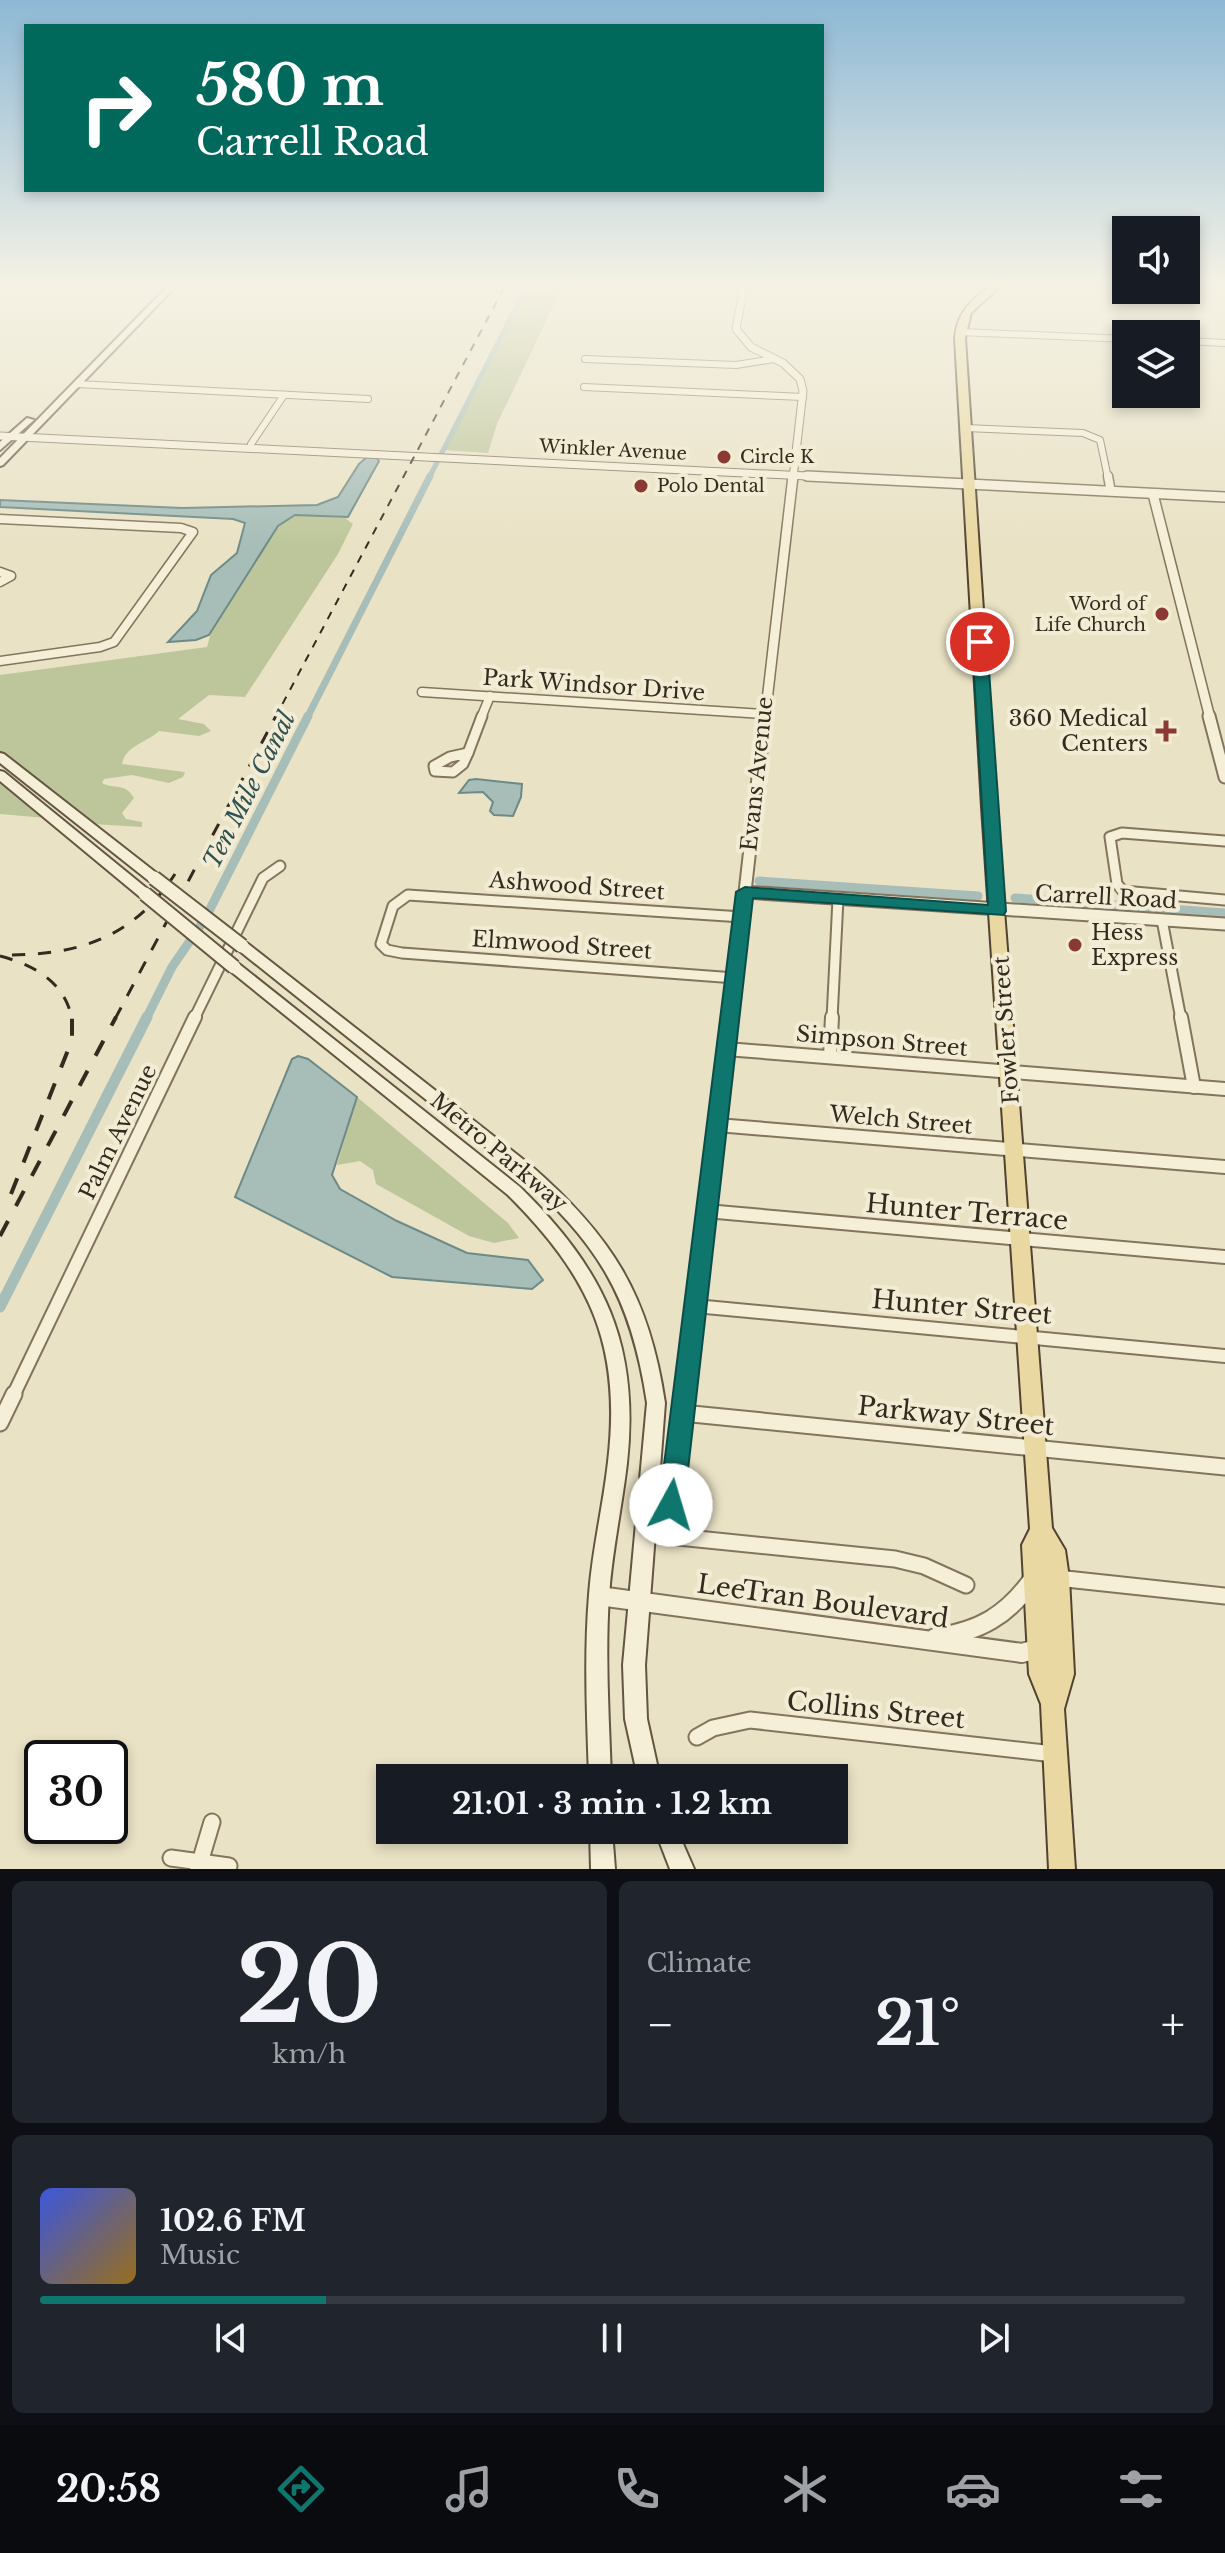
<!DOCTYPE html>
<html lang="en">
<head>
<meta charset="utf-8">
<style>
	:root { --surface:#171b24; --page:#20242c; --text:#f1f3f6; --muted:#9ea1a6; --line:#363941; --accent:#0f766e }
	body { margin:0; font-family:"Libre Baskerville",serif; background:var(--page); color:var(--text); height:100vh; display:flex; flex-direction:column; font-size:30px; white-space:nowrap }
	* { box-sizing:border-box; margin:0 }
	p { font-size:26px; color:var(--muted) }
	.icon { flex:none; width:44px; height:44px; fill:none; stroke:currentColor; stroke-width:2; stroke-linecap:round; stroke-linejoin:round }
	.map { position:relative; height:1869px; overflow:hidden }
	.drawer { display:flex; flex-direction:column; gap:12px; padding:12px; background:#0d0f14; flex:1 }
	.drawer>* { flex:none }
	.banner { position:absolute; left:24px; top:24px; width:800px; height:168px; border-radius:0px; box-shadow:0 4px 12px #0003; background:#00695c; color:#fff; overflow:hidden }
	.controls { position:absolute; left:1112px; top:216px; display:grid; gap:16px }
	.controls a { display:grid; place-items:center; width:88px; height:88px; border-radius:0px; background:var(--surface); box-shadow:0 4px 12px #0003; font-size:40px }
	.speed { position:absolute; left:24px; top:1740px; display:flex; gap:16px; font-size:40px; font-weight:700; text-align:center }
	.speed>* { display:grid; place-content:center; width:104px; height:104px; border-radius:50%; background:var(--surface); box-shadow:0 4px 12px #0003; line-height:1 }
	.speed .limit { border:4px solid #111; border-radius:12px; background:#fff; color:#111 }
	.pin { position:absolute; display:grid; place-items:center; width:68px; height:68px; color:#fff; margin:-34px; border:4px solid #fff; border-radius:50%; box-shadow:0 2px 8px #0007 }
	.me { position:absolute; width:88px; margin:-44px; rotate:6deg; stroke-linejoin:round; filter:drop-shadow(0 0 6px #0008) }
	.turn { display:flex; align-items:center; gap:28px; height:168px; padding:0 40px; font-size:36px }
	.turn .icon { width:104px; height:104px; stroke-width:2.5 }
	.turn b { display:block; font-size:56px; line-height:68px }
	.big { font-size:60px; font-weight:700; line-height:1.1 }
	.drawer .tile { flex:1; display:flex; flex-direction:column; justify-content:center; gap:12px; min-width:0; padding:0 28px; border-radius:12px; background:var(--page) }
	.drawer .dial { align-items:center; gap:0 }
	.dial b { font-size:104px; line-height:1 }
	.song { display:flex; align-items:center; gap:24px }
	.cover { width:96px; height:96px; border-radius:12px; background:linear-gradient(135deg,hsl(230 70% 55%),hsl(40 70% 35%)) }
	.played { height:8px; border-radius:4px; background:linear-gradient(90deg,var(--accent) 25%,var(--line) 25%) }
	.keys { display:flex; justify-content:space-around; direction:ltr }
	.heat { display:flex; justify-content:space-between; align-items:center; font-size:44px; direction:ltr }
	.drawer .tiles { flex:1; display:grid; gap:12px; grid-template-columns:1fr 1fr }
	.tile:last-child { grid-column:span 2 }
	.trip { position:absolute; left:376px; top:1764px; width:472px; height:80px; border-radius:0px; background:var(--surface); box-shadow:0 4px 12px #0003; font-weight:700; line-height:80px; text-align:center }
	.dock { display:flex; height:128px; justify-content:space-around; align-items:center; background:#090b0e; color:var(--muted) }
	.dock .icon { width:56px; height:56px }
	.dock .active { color:var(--accent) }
	.dock b { font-size:36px; color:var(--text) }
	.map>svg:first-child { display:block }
	.green { fill:#bdc69a }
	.water { fill:#a6bdb8; stroke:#6e8a86; stroke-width:2 }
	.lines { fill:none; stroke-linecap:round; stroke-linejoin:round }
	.canal-far3 { stroke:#a6bdb8; stroke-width:5 }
	.canal-far2 { stroke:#a6bdb8; stroke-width:7 }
	.canal-far1 { stroke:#a6bdb8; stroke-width:9 }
	.canal { stroke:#a6bdb8; stroke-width:11 }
	.minor-far4-casing { stroke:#83745d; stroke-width:8 }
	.minor-far3-casing { stroke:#83745d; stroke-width:11 }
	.minor-far2-casing { stroke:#83745d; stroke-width:13 }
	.minor-far1-casing { stroke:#83745d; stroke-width:16 }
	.minor-casing { stroke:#83745d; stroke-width:19 }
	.tertiary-far3-casing { stroke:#83745d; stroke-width:9 }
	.tertiary-far2-casing { stroke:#83745d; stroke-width:12 }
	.tertiary-far1-casing { stroke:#83745d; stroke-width:15 }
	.tertiary-casing { stroke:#83745d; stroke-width:22 }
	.secondary-casing { stroke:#645540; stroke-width:4 }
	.primary-casing { stroke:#514231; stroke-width:4 }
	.minor-far4 { stroke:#f5efd8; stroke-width:6 }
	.minor-far3 { stroke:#f5efd8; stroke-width:8 }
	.minor-far2 { stroke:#f5efd8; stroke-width:9 }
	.minor-far1 { stroke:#f5efd8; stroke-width:12 }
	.minor { stroke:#f5efd8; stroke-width:15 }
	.tertiary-far3 { stroke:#f5efd8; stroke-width:7 }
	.tertiary-far2 { stroke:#f5efd8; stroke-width:9 }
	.tertiary-far1 { stroke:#f5efd8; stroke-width:11 }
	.tertiary { stroke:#f5efd8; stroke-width:18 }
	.secondary { fill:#f5efd8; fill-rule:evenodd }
	.primary { fill:#e9d8a1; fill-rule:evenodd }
	.rail-far2 { stroke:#342b1f; stroke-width:2; stroke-dasharray:8 8; stroke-linecap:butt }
	.rail-far1 { stroke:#342b1f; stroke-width:3; stroke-dasharray:13 13; stroke-linecap:butt }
	.rail { stroke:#342b1f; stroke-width:4; stroke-dasharray:17 17; stroke-linecap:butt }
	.secondary-bridge-casing { stroke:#645540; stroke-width:17; stroke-linecap:butt }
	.secondary-bridge { stroke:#f5efd8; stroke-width:13 }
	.route { fill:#0f766e; stroke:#0a4d48; stroke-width:2 }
	.poi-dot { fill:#8b3a33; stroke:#f2ecd4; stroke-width:3 }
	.labels { text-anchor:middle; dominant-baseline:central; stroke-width:8; stroke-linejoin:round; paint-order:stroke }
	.far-street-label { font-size:18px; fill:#342b1f; stroke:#f2ecd4 }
	.far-poi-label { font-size:18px; fill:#342b1f; stroke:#f2ecd4; text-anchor:start }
	.street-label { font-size:22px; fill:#342b1f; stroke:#f2ecd4 }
	.poi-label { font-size:22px; fill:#342b1f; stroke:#f2ecd4; text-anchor:end }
	.water-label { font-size:24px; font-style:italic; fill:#305252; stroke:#f2ecd4 }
	.near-street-label { font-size:26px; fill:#342b1f; stroke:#f2ecd4 }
</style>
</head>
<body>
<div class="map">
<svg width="1225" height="1869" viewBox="0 0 1225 1869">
	<rect width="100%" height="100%" fill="#e9e2c5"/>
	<g class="green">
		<polygon points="530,286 563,286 497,424 488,453 444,450"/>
		<path d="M295 515 345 518 353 524 338 554 245 697 209 695 178 719 204 724 211 731 199 736 159 731C146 743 125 746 122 764L185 772 183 777 169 783 132 775 104 779 102 783C115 790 125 782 134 798L122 813 126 819 142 822V827L92 824 0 753V675L207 647 212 630 278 526Z"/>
		<polygon points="0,780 46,818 0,814"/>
		<polygon points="357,1097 508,1223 519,1238 494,1243 469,1236 376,1184 373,1170 360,1161 337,1165"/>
	</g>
	<g class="water">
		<polygon points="367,457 376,457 379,461 348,517 295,515 278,526 209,635 196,640 168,642 197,611 211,575 237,553 245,523 233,519 0,507 0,500 182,508 317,505 338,497 359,464"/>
		<polygon points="476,779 522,784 521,797 513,816 494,815 490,811 493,802 483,792 459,793 469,780"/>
		<polygon points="298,1056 308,1059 357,1097 332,1175 340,1189 397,1221 467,1253 528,1260 543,1280 532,1289 392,1277 235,1197 292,1059"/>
	</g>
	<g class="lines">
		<polyline class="canal-far3" points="429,478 527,286"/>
		<polyline class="canal-far2" points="307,718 430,476"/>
		<g class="canal-far1">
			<polyline points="759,881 978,896"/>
			<polyline points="1015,898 1225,913"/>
			<polyline points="146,1019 172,967 205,919 308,716"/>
		</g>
		<polyline class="canal" points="0,1307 147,1017"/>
		<defs>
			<g id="minor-far4">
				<polyline points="960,332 1126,339"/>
				<polyline points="1186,341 1225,343"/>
				<polyline points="585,359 736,365 774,359"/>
				<polyline points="77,384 368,399"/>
				<polyline points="584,387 803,397"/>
				<polyline points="966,428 1083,433 1100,440 1108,478"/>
				<polyline points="251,444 284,395"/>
			</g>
			<g id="minor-far3">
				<polyline points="1108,476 1110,487"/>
				<polyline points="0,519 181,528 193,532 114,642 100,647 0,661"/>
				<polyline points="0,572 11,576 0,582"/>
				<polyline points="422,692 763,714"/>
				<polyline points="481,718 490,696"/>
			</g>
			<g id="minor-far2">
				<polygon points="468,753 463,764 453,772 435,771 434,766 450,757"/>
				<polyline points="468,753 482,716"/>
				<polyline points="1225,841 1122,833 1110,837 1117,884 1123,891 1225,900"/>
				<polyline points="1162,920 1181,1019"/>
				<polyline points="735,978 402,953 387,950 381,944 393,906 408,895 742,917"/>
				<polyline points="194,1019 263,878 280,866"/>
				<polyline points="730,1019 745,892"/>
				<polyline points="832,1019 838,899"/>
			</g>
			<g id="minor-far1">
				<polyline points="1181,1017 1194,1087"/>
				<polyline points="726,1049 1225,1089"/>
				<polyline points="830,1057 832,1017"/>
				<polyline points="717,1125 1225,1167"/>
				<polyline points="706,1211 1225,1257"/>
				<polyline points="695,1306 1225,1356"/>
				<polyline points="13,1396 195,1017"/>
				<polyline points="685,1396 730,1017"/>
			</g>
			<g id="minor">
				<polyline points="685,1394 668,1536 895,1559 924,1566 966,1585"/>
				<polyline points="682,1413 1225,1467"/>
				<polyline points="0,1423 14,1394"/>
				<polyline points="1057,1578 1225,1596"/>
				<polyline points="697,1737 713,1728 750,1720 1054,1754"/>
				<polyline points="171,1858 229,1866"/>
				<polyline points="198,1869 212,1822"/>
			</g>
			<g id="tertiary-far3">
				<polyline points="744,286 736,329 751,347 783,363 800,379 803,391 793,478"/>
				<polyline points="0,436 847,478"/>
			</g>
			<g id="tertiary-far2">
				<polyline points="807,476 1225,497"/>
				<polyline points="1153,494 1210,718"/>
				<polyline points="765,718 793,476"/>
			</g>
			<g id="tertiary-far1">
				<polyline points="765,716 745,892 1225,924"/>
				<polyline points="1209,716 1225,777"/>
			</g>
			<g id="tertiary">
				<polyline points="599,1596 1022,1653 1040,1648"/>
				<path d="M935 1638C980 1631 1007 1616 1034 1578"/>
			</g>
			<g id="secondary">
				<polygon points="168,286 176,286 3,465 0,466 0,458"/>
				<polygon points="27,418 34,420 0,450 0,442"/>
				<polygon points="0,753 4,754 159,875 161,878 159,881 149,881 0,763"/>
				<polygon points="0,771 4,772 150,891 152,894 150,897 140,897 0,781"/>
				<path d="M242 942 247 943 529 1164C611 1235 649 1294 665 1403L645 1665 647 1719 660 1778H638L625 1719 623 1665 647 1403C631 1296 598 1243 517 1172L237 949 235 946 237 943Z"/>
				<path d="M234 963 239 964 520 1187C604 1270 640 1343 627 1463 622 1507 612 1551 609 1596 605 1656 609 1717 611 1778H589C587 1717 584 1656 589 1595 592 1551 603 1507 608 1462 622 1345 590 1277 508 1195L229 970 227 967Z"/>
				<polygon points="590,1830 612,1830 615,1869 591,1869"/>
				<polygon points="655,1830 677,1830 694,1869 670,1869"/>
			</g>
			<path id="primary" d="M990 286H1000L971 313 965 338 996 807 1052 1528 1065 1550 1069 1578 1074 1674 1064 1709 1075 1869H1049L1041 1704 1029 1674 1022 1545 1030 1529 982 807 955 338C957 313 971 300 990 286Z"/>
		</defs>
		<use href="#minor-far4" class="minor-far4-casing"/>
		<use href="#minor-far3" class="minor-far3-casing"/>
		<use href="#minor-far2" class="minor-far2-casing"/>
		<use href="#minor-far1" class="minor-far1-casing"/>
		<use href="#minor" class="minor-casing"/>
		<use href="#tertiary-far3" class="tertiary-far3-casing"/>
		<use href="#tertiary-far2" class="tertiary-far2-casing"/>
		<use href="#tertiary-far1" class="tertiary-far1-casing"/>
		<use href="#tertiary" class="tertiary-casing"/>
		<use href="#secondary" class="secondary-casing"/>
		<use href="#primary" class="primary-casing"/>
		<use href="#minor-far4" class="minor-far4"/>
		<use href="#minor-far3" class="minor-far3"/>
		<use href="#minor-far2" class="minor-far2"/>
		<use href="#minor-far1" class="minor-far1"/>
		<use href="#minor" class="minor"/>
		<use href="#tertiary-far3" class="tertiary-far3"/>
		<use href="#tertiary-far2" class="tertiary-far2"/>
		<use href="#tertiary-far1" class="tertiary-far1"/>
		<use href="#tertiary" class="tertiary"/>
		<use href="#secondary" class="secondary"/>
		<use href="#primary" class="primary"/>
		<polyline class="rail-far2" points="275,718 505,286"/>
		<g class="rail-far1">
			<path d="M12 955C84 954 135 935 175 874"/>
			<path d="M0 956C34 965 65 982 72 1019"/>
			<polyline points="115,1019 276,716"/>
		</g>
		<g class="rail">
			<polyline points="11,1194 72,1040 72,1017"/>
			<polyline points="0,1236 116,1017"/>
		</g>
		<defs>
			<g id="secondary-bridge">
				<polyline points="154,878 242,946"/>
				<polyline points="145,894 234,967"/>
			</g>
		</defs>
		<use href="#secondary-bridge" class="secondary-bridge-casing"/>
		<use href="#secondary-bridge" class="secondary-bridge"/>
	</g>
	<linearGradient id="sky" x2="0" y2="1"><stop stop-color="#8db8d5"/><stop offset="0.52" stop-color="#f5f2e5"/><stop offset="1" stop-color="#f5f2e5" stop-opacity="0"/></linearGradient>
	<rect width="1225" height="548" fill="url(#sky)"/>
	<polygon class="route" points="980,637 987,642 1006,911 1004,915 753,898 684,1505 680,1513 671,1516 662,1513 659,1505 736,892 745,887 988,905 972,642"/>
	<g class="poi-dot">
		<circle cx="724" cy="457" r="8"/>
		<circle cx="641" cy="486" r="8"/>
		<circle cx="1162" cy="614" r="8"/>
		<path d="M1162 719h8v8h8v8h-8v8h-8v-8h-8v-8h8z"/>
		<circle cx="1075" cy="945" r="8"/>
	</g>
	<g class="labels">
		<g class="far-street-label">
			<text transform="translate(613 450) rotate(3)">Winkler Avenue</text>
		</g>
		<g class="far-poi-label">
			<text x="740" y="457">Circle K</text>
			<text x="657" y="486">Polo Dental</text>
			<text x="1146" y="604" text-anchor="end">Word of<tspan x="1146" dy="21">Life Church</tspan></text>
		</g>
		<g class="street-label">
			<text transform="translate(594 685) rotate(4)">Park Windsor Drive</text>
			<text transform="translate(757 774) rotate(-84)">Evans Avenue</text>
			<text transform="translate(577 886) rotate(4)">Ashwood Street</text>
			<text transform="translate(1106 897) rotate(3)">Carrell Road</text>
			<text transform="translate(562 945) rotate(4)">Elmwood Street</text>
			<text transform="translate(1006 1030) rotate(-94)">Fowler Street</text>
			<text transform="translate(882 1041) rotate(5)">Simpson Street</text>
			<text transform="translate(901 1120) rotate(5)">Welch Street</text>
			<text transform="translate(118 1132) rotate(-64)">Palm Avenue</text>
			<text transform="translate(499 1152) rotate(40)">Metro Parkway</text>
		</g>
		<g class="poi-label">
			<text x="1148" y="718">360 Medical<tspan x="1148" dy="25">Centers</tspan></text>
			<text x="1091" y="932" text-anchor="start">Hess<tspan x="1091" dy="25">Express</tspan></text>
		</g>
		<g class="water-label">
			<text transform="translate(249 790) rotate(-63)">Ten Mile Canal</text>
		</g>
		<g class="near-street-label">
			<text transform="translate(967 1212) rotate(5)">Hunter Terrace</text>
			<text transform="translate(962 1307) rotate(5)">Hunter Street</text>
			<text transform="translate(956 1416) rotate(6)">Parkway Street</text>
			<text transform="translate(823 1601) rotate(8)">LeeTran Boulevard</text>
			<text transform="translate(876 1710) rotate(6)">Collins Street</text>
		</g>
	</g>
</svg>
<div class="controls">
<a><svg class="icon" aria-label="sound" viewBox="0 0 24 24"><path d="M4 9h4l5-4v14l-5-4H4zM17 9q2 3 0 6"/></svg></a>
<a><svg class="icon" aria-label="layers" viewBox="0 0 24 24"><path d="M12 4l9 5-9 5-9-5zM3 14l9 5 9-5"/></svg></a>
</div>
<div class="speed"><div class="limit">30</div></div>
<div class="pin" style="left:980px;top:642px;background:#d93025"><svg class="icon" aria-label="arrive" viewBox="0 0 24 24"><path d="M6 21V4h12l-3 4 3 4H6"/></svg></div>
<svg class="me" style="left:671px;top:1505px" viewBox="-20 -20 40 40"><circle r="19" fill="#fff"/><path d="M0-13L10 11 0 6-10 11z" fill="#0f766e"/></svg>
<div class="trip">21:01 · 3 min · 1.2 km</div>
<div class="banner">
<div class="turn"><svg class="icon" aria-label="right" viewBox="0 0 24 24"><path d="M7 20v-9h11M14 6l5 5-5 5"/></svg><div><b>580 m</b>Carrell Road</div></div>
</div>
</div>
<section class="drawer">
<div class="tiles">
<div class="tile dial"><b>20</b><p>km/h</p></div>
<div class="tile"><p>Climate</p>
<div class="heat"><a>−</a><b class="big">21°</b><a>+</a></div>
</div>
<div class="tile">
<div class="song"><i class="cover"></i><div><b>102.6 FM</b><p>Music</p></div></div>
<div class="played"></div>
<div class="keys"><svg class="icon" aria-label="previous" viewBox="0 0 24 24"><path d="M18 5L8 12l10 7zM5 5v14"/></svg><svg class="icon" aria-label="pause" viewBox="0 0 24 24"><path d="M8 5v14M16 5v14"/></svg><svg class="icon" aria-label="next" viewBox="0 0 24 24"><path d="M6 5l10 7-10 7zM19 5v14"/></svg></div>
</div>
</div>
</section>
<nav class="dock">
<b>20:58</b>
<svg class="icon active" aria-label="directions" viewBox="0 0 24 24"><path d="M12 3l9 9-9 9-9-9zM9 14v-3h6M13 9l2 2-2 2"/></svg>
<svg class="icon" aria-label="music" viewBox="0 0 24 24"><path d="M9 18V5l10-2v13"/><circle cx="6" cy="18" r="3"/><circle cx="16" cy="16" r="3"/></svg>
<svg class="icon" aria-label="phone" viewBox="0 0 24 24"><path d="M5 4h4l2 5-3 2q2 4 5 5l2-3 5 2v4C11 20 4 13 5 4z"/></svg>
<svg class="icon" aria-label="climate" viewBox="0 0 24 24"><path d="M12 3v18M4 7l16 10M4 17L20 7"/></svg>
<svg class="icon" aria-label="car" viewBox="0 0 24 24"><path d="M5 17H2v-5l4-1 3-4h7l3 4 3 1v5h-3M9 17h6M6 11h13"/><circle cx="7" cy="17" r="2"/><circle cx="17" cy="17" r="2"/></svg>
<svg class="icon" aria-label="filters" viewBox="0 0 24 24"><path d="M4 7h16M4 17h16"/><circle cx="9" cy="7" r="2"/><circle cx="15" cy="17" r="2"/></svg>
</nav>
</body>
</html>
